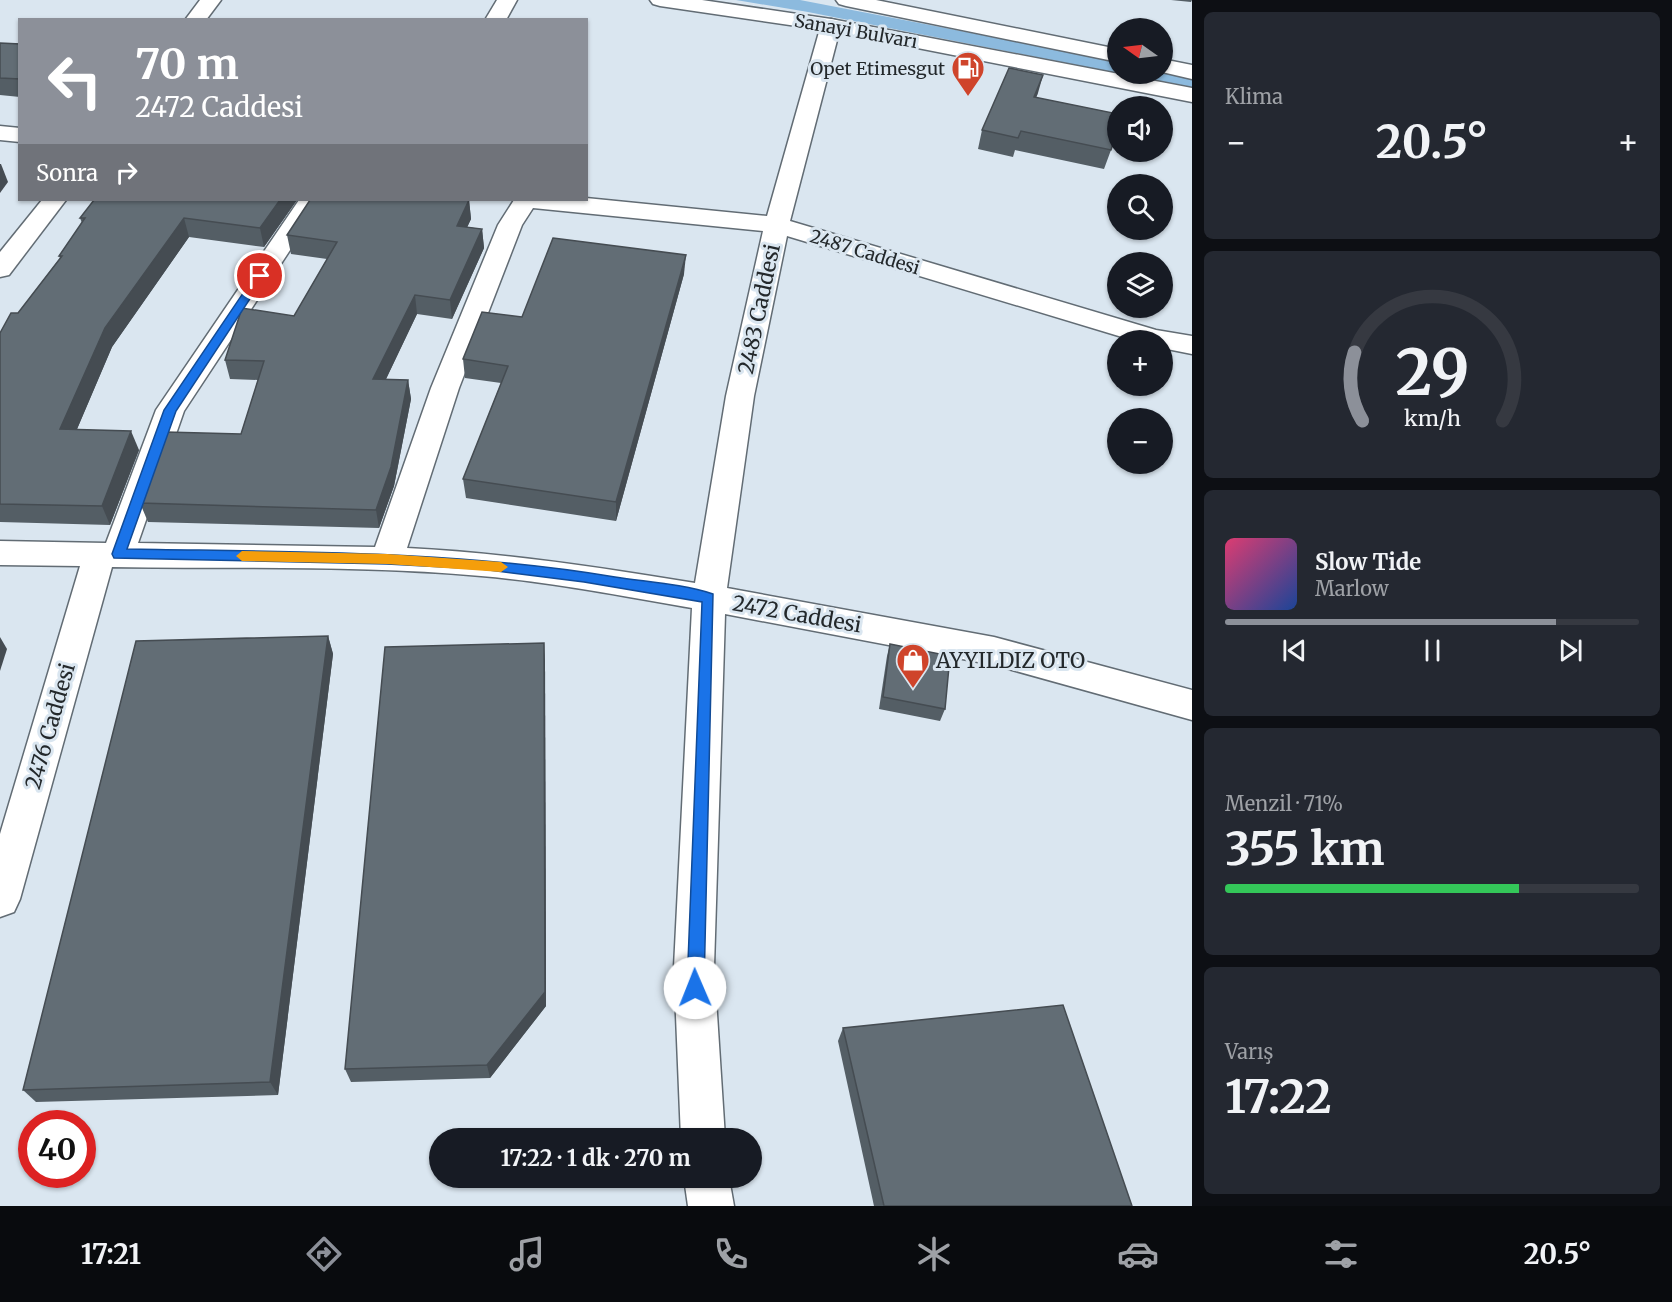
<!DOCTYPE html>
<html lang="tr">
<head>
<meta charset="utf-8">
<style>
	:root { --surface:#171b24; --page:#242831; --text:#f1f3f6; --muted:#9ea1a6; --line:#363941; --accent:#8c9099 }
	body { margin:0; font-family:Merriweather,serif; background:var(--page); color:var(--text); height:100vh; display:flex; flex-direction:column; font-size:22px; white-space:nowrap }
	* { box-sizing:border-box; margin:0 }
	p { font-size:20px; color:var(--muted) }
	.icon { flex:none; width:33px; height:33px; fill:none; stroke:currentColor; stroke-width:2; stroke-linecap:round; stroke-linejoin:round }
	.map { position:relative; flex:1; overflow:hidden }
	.side { display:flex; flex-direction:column; gap:12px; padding:12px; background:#0d0f14; width:480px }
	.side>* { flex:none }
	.banner { position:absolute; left:18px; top:18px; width:570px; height:183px; border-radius:0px; box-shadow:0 2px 4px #0004; background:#8c9099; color:#fff; overflow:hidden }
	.needle { width:39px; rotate:284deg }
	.tools { position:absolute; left:1107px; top:18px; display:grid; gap:12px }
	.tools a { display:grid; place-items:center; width:66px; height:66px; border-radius:50%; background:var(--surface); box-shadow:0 2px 4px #0004; font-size:30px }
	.speed { position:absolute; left:18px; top:1110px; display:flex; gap:12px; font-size:30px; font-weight:700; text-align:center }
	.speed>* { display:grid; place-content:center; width:78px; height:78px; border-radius:50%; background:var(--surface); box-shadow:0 2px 4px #0004; line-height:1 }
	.speed .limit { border:9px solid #d22; background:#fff; color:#111 }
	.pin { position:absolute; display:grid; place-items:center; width:51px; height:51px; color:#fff; margin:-26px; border:3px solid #fff; border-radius:50%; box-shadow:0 2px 6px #0007 }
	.me { position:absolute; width:66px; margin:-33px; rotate:359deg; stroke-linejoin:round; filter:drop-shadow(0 0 4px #0008) }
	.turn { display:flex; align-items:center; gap:21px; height:126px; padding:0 18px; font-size:27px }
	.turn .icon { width:78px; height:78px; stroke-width:2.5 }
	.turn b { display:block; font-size:42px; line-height:51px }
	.then { display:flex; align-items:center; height:57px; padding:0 18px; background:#0003; gap:12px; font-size:22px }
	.big { font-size:45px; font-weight:700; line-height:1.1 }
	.side .widget { flex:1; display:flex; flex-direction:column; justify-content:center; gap:9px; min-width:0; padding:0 21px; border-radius:9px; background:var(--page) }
	.side .dial { align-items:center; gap:0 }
	.dial svg { height:156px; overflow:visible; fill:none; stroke:var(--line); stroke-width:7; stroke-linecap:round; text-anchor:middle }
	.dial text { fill:var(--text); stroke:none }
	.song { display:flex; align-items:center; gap:18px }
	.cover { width:72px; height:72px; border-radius:9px; background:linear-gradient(135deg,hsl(340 70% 55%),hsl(220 70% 35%)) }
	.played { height:6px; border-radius:3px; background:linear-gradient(90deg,var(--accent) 80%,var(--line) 80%) }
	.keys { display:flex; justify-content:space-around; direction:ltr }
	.heat { display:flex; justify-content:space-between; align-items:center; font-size:33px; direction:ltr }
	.charge { height:9px; border-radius:4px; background:linear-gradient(90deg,#34c759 71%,var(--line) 0) }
	.trip { position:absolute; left:429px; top:1128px; width:333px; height:60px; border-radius:30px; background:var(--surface); box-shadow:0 2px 4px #0004; font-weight:700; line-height:60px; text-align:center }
	.menu { display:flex; height:96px; justify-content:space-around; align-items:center; background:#090b0e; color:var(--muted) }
	.menu .icon { width:42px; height:42px }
	.menu .current { color:var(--accent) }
	.menu b { font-size:27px; color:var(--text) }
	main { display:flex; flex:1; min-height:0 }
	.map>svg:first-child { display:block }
	.green { fill:#8cbade }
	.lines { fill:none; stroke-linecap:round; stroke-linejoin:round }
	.minor-casing { stroke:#626c74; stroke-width:3 }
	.major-casing { stroke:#626c74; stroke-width:3 }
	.minor { fill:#fff; fill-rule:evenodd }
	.major { fill:#fff; fill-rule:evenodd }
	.wall { fill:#545e65 }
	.shaded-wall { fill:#454c52 }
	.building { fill:#626d75; stroke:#454c52; stroke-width:1.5 }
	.route { fill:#1a73e8; stroke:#114b97; stroke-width:1.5 }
	.slow { fill:#f59e0b }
	.labels { text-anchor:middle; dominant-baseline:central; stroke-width:6; stroke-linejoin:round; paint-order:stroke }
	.far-street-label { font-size:18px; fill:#23282b; stroke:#dae6f0 }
	.far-poi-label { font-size:18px; fill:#23282b; stroke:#dae6f0; text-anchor:end }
	.street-label { font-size:21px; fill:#23282b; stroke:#dae6f0 }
	.poi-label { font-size:21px; fill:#23282b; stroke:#dae6f0; text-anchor:start }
</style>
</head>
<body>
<main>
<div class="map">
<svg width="1192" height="1206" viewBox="0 0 1192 1206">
	<rect width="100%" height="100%" fill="#dae6f0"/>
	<g class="green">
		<polygon points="736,0 800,0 1117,61 1117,73 808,12"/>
		<polygon points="1163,70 1192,76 1192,87 1122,74 1162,74"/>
	</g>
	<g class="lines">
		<defs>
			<g id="minor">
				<polygon points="200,0 221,0 206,20 185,20"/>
				<polygon points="497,0 517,0 506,20 485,20"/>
				<path d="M831 19 838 21 841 25 790 221 1156 330 1192 336V354L1162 348V340H1132L787 236 754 396 727 588 994 637 1192 690V720L994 665 725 614 714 967 725 1138H681L674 967 692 608C622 596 552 582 481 576 359 565 235 569 112 567L20 899 14 912 0 917V834L80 566 0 565V541L106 543 156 410 299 200H323L184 411 138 543 375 547 431 388 498 225 514 200 586 198 767 216 821 25 824 21ZM533 208 763 231 726 396 695 583C599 567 504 553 407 548L459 388 522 225Z"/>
				<polygon points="0,126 20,128 20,142 0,140"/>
				<polygon points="42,200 66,200 9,275 0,277 0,252"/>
				<polygon points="684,1178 729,1178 734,1206 688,1206"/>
			</g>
			<g id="major">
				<polygon points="650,0 702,0 831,19 1192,88 1192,102 831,31 660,6 653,4"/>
				<polygon points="836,0 876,0 1118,49 1118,62 846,6 839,4"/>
				<polygon points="1162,59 1192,65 1192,79 1162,72"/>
			</g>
		</defs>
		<use href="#minor" class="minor-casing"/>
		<use href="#major" class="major-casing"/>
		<use href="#minor" class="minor"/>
		<use href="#major" class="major"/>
	</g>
	<g class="wall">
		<polygon points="1171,0 1192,0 1191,2"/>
		<polygon points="0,43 20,44 20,97 0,95"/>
		<polygon points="1038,93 1036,97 1111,150 1104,169 1015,150 1013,157 978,149 982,130"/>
		<polygon points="297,200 264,247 189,237 112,347 77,429 139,450 110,525 0,522 0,333 18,313 60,258 59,256 82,223 80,218"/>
		<polygon points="469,200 471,219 467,227 482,229 484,248 452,319 417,314 386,379 408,380 411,399 394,486 379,528 148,522 140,503 241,434 258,380 230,379 225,360 294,316 327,259 291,254 287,235"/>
		<polygon points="684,274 616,521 466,498 463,479 501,383 465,378 463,359 522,317"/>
		<polygon points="328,636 333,654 278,1095 36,1102 23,1090"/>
		<polygon points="890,644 945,709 940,721 879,709 887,656"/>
		<polygon points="545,661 546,1006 490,1078 351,1082 345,1069"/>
		<polygon points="843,1028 1132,1206 874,1206 838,1041"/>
	</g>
	<g class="shaded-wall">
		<polygon points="1043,75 1038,93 1029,115 1034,97"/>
		<polygon points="0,164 1,164 8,182 0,193"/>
		<polygon points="280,200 297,200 264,247 260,228"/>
		<polygon points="469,200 471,219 459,245 457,226"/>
		<polygon points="184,218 189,237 112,347 69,448 60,429 105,328"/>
		<polygon points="482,229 484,248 452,319 450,300"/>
		<polygon points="686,255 684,274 616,521 616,502"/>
		<polygon points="415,295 417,314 377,398 373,379"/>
		<polygon points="408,380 411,399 394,486 379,528 376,510"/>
		<polygon points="131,431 139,450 110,525 102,506"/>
		<polygon points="328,636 333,654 278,1095 270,1082"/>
		<polygon points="0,637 7,649 0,671"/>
		<polygon points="544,643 545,661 546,1006 490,1078 487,1065"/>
	</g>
	<g class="building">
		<polygon points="0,43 20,44 20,79 0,78"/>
		<polygon points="1009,68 1043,75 1034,97 1118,114 1118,128 1111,150 1021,131 1018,138 982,130"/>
		<polygon points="94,200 280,200 260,228 184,218 105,328 60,429 131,431 102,506 0,504 0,333 11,313 18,313 62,256 59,256 85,218 80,218"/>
		<polygon points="310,200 469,200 457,226 482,229 450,300 415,295 373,379 408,380 391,467 376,510 140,503 166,432 241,434 264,361 225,360 242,308 294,316 337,242 287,235"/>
		<polygon points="553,238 686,255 616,502 463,479 508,366 463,359 482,312 522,317"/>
		<polygon points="328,636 270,1082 23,1090 136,641"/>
		<polygon points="544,643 545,992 487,1065 345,1069 385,647"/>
		<polygon points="890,644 950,656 945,709 883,697"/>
		<polygon points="1063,1005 1132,1206 884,1206 843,1028"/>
	</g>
	<path class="route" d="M256 274 265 276 176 411 127 549C290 552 454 550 615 577 647 582 683 584 713 594L704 988 701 994 695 996 689 994 687 988 702 602 584 582 481 569 387 564 114 558 112 554 164 410Z"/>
	<polygon class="slow" points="242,551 387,554 501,562 508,567 501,572 387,564 242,561 236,556"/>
	<defs>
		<symbol id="fuel-pin" viewBox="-11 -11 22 30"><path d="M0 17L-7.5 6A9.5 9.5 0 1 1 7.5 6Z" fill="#cf442b" stroke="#dae6f0"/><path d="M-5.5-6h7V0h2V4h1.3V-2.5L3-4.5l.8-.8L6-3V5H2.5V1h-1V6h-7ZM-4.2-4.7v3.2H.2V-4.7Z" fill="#fff"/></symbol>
		<symbol id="shop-pin" viewBox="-11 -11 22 30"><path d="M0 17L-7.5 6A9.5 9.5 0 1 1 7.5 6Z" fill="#cf442b" stroke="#dae6f0"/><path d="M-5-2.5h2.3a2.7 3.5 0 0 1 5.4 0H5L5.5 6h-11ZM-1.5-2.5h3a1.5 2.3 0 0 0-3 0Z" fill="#fff"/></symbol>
	</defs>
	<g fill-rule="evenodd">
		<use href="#fuel-pin" x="949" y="49" width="38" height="52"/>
		<use href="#shop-pin" x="894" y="641" width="38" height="52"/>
	</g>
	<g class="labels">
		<g class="far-street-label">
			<text transform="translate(856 31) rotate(10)">Sanayi Bulvarı</text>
			<text transform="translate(865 252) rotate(17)">2487 Caddesi</text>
		</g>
		<g class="far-poi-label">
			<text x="945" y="68">Opet Etimesgut</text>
		</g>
		<g class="street-label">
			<text transform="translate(759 309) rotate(-78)">2483 Caddesi</text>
			<text transform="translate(797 614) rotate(10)">2472 Caddesi</text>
			<text transform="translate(50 726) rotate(-74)">2476 Caddesi</text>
		</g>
		<g class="poi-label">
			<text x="936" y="660">AYYILDIZ OTO</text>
		</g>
	</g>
</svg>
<div class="tools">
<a><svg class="needle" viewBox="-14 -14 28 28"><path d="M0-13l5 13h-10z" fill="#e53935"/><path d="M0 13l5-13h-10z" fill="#9ea1a6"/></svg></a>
<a><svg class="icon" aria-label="sound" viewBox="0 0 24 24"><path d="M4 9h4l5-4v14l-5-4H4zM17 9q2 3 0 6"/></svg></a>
<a><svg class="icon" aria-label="search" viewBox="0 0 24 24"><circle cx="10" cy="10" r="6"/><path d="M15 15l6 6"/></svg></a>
<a><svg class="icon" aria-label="layers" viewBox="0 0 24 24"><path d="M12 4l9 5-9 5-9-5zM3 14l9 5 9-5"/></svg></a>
<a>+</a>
<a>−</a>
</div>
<div class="speed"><div class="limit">40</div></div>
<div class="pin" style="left:260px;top:276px;background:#d93025"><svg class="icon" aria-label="arrive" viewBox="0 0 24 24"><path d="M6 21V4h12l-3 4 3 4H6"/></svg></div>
<svg class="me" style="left:695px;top:988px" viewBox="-20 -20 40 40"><circle r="19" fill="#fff"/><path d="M0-13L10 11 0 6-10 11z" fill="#1a73e8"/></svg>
<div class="trip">17:22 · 1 dk · 270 m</div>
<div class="banner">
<div class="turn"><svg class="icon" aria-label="left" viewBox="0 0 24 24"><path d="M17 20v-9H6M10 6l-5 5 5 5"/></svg><div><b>70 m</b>2472 Caddesi</div></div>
<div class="then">Sonra<svg class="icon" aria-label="right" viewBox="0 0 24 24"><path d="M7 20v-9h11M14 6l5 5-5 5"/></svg></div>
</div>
</div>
<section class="side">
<div class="widget"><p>Klima</p>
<div class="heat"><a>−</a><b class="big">20.5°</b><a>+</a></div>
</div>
<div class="widget dial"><svg viewBox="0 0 100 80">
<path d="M14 69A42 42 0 1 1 86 69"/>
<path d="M14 69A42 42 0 0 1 10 34" stroke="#8c9099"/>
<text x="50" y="56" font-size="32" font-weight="700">29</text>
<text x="50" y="72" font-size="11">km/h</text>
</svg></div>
<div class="widget">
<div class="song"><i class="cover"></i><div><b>Slow Tide</b><p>Marlow</p></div></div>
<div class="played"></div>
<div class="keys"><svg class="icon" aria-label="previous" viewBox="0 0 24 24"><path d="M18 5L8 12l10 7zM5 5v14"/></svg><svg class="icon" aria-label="pause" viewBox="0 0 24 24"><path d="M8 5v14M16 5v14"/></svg><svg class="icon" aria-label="next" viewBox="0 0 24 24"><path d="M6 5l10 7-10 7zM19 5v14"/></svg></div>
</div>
<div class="widget"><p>Menzil · 71%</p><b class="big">355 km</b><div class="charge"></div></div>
<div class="widget"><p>Varış</p><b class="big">17:22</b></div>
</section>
</main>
<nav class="menu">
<b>17:21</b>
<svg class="icon current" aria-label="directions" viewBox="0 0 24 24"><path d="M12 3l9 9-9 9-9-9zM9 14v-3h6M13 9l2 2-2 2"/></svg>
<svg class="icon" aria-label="music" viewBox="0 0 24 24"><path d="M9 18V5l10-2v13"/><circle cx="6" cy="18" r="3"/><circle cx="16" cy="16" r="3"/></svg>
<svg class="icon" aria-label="phone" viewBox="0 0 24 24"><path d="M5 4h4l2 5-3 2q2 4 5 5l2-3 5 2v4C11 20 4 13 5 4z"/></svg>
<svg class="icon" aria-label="climate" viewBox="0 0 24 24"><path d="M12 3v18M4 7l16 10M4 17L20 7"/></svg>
<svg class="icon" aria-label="car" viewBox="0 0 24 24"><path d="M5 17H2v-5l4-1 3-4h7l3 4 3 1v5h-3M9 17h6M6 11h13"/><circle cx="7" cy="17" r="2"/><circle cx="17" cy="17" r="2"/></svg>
<svg class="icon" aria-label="filters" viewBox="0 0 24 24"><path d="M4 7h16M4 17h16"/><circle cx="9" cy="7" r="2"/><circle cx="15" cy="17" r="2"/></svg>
<b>20.5°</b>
</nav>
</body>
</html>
